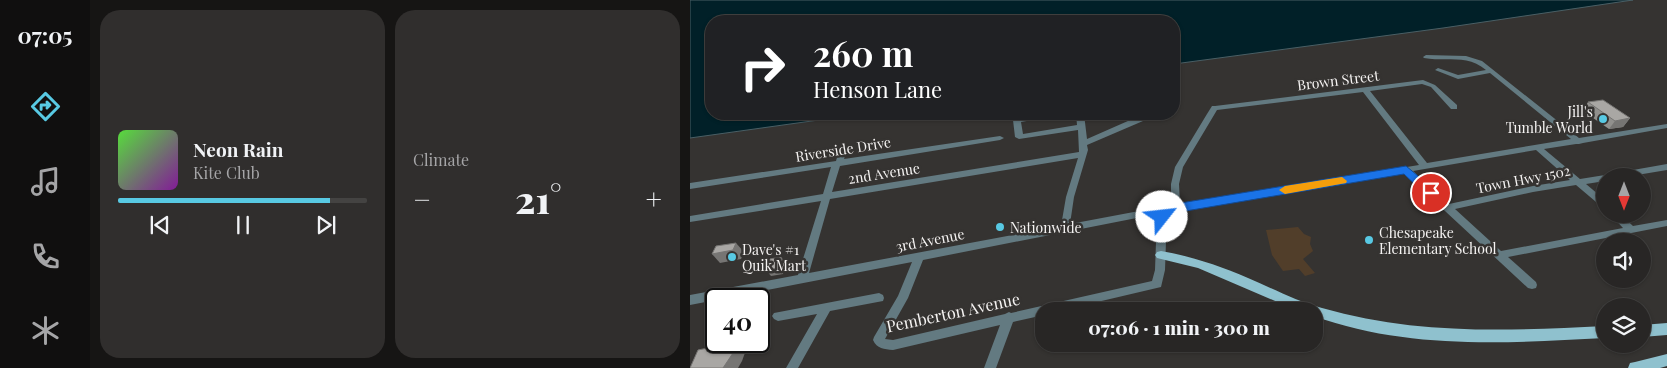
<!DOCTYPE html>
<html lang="en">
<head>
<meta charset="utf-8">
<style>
	:root { --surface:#282625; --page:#302e2d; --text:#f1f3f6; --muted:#a5a5a7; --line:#444342; --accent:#58c9e3 }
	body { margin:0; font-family:"Playfair Display",serif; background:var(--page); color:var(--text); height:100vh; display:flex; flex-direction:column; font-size:19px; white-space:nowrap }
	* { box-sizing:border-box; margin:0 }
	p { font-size:16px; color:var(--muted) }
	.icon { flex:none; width:28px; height:28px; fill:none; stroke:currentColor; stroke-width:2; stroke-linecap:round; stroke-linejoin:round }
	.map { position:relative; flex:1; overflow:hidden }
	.details { display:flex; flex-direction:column; gap:10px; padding:10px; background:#161514; width:600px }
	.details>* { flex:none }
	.hud { position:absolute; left:15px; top:15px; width:475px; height:105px; border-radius:20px; box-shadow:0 1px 4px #0004,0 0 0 1px var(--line); background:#202124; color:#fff; overflow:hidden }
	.needle { width:32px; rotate:180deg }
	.tools { position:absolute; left:906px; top:168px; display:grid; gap:10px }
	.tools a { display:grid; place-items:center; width:55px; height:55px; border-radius:50%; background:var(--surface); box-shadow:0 1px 4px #0004,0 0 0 1px var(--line); font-size:25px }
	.speed { position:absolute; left:15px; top:288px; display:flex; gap:10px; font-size:25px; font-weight:700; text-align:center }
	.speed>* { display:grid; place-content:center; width:65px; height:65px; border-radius:50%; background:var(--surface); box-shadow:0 1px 4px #0004,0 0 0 1px var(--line); line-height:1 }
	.speed .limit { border:2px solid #111; border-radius:8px; background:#fff; color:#111 }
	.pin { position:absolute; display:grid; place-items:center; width:42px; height:42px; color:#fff; margin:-21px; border:2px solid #fff; border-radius:50%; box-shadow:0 1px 5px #0007 }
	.me { position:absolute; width:55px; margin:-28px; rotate:61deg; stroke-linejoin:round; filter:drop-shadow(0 0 4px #0008) }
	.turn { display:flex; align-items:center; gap:18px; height:105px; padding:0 25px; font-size:22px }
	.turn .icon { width:65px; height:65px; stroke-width:2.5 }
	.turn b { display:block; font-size:35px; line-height:42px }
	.big { font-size:38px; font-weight:800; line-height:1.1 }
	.details .tile { flex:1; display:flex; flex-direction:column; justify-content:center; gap:8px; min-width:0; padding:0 18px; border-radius:20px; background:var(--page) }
	.song { display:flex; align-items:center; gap:15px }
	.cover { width:60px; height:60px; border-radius:8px; background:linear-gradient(135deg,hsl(110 70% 55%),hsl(290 70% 35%)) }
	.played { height:5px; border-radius:2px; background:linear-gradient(90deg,var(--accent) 85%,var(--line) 85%) }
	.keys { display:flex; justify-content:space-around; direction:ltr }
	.heat { display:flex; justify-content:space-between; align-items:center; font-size:28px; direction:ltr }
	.details .tiles { flex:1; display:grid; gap:10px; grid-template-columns:repeat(2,1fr) }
	.trip { position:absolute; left:345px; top:302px; width:288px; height:50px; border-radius:20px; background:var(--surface); box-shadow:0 1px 4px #0004,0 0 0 1px var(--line); font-weight:800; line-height:50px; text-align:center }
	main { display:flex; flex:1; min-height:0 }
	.tab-bar { display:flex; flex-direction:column; width:90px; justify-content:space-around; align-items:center; background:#100f0f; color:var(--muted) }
	.tab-bar .icon { width:35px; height:35px }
	.tab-bar .on { color:var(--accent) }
	.tab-bar b { font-size:22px; color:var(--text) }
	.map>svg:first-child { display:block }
	.green { fill:#513e2a }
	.water { fill:#012028; stroke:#4a5f65 }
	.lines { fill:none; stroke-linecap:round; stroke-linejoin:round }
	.minor { fill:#637a81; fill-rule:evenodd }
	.major { fill:#8fc1ce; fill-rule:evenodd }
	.wall { fill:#91908d }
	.shaded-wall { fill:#767573 }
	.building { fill:#a9a7a4; stroke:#767573 }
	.route { fill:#1a73e8; stroke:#114b97 }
	.slow { fill:#f59e0b }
	.poi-dot { fill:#58c9e3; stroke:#353331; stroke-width:2 }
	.labels { text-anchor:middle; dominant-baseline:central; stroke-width:5; stroke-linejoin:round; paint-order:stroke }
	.street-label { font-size:14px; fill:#f5f3f2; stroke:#353331 }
	.poi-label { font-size:14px; fill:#f5f3f2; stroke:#353331; text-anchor:start }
	.near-street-label { font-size:16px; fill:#f5f3f2; stroke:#353331 }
</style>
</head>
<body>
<main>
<nav class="tab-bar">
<b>07:05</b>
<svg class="icon on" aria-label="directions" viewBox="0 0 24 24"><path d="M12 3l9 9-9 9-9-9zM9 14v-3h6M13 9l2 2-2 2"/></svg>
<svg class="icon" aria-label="music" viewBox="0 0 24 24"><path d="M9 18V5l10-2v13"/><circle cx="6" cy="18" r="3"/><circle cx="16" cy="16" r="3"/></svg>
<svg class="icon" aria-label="phone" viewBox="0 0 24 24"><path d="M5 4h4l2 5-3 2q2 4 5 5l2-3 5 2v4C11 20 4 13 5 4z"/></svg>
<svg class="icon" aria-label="climate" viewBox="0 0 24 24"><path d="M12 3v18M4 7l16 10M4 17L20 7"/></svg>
</nav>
<section class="details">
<div class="tiles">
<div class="tile">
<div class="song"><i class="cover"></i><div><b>Neon Rain</b><p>Kite Club</p></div></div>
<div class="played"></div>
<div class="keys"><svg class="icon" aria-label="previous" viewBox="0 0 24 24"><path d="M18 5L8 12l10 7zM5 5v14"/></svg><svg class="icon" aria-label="pause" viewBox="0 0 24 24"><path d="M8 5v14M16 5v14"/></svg><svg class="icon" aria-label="next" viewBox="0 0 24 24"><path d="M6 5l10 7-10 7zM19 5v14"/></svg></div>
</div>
<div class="tile"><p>Climate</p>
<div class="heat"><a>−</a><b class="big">21°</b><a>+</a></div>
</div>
</div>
</section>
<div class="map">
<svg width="977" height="368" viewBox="0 0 977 368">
	<rect width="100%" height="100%" fill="#353331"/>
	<polygon class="green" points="608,227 614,234 621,237 620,244 623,251 613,259 625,273 615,276 609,269 593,271 582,255 576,230"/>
	<polygon class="water" points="0,0 943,0 753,28 484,64 484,21 21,21 21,114 172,114 0,138"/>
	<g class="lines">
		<g class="minor">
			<path d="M736 55 776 56 792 61 889 138 977 124V128L893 143 889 144H886L854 149 890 179 915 175 918 176H915V181L896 184 915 200V208L912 207 886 185 843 192 765 209 811 251 933 228 920 214H930L943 226 977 220V226L818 257 846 282 847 285 846 288 842 289 838 288 714 173 477 213 475 270 471 287 369 311H354V315L323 322 306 368H294L310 325 203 350C194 349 187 349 183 340L184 337 208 296 222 262 0 305V295L108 275 131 201 0 222V216L133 194 141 167 0 189V183L146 161 150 147 154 144 158 147 154 159 310 136 314 138 310 140 150 166 142 192 389 152 388 130 329 139 325 137 323 120 324 118 352 114H369L365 116 331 122 333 134 387 125 386 114H394L397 139 447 117 449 114H457L453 121 397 145 398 150 384 197 380 224 481 205V184L485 167 517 114 522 106H525L733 80 745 85 767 105V109H761L741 87 732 84 680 91 737 163 881 139 800 73 768 79 745 70 748 68 768 75 796 70C777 54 756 62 734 58L733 57ZM673 92 729 165 490 204 489 184 493 167 527 110ZM846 150 880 180 843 186 759 204 723 171ZM388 158 376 197 371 226 119 273 140 199ZM467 214 465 270 462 281 321 313 319 312 315 314 203 340 195 339 218 298 233 260Z"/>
			<polygon points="977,164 977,170 941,176 922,176 926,173"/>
			<polygon points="189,293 193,295 194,298 193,301 140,311 108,368 96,368 127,314 88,321 84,319 82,316 84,313"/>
		</g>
		<g class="major">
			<path d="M471 251C501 256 530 266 558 278 582 288 606 301 632 308 726 335 818 331 915 326V338C818 343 717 350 624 316V311L606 310 508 268 467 258 465 255 467 252Z"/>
			<polygon points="977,323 977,335 952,337 952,325"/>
			<polygon points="977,354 977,366 970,368 938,368 940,363 945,362"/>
		</g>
	</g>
	<polygon class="wall" points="898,102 940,118 933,127 919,129 893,111"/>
	<g class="shaded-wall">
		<polygon points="940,118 933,127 919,129 925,121"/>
		<polygon points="46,243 54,252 51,259 30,263 22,254"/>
		<polygon points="91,257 96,263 93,274 81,276 76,270"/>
		<polygon points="47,342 56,350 52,361 48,368 33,368"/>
	</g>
	<g class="building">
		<polygon points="913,100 940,118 925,121 898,102"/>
		<polygon points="46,243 43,250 22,254 26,246"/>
		<polygon points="91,257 88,268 76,270 80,259"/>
		<polygon points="47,342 43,353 33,368 0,368 8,350"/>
	</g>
	<polygon class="route" points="716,166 745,190 745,196 737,196 714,174 478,214 477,220 472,222 466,217 466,210 472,206"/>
	<polygon class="slow" points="652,177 657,181 656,183 595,194 589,190 595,186"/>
	<g class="poi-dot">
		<circle cx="913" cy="119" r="5"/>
		<circle cx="310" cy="227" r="5"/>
		<circle cx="679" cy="240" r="5"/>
		<circle cx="42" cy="257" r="5"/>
	</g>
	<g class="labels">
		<g class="street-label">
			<text transform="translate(648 80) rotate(-7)">Brown Street</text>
			<text transform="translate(153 149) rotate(-9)">Riverside Drive</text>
			<text transform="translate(194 173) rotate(-9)">2nd Avenue</text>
			<text transform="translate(833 179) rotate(-11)">Town Hwy 1502</text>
			<text transform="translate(240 240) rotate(-11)">3rd Avenue</text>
		</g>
		<g class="poi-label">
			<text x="903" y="111" text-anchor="end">Jill's<tspan x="903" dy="16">Tumble World</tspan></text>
			<text x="320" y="227">Nationwide</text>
			<text x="689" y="232">Chesapeake<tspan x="689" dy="16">Elementary School</tspan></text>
			<text x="52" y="249">Dave's #1<tspan x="52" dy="16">Quik Mart</tspan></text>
		</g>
		<g class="near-street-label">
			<text transform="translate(263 312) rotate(-12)">Pemberton Avenue</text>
		</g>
	</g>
</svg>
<div class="tools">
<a><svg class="needle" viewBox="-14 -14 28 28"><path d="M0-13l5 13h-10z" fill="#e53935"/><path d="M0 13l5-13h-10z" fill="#a5a5a7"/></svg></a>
<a><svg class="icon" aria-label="sound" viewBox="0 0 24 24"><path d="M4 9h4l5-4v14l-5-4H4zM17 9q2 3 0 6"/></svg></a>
<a><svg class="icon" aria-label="layers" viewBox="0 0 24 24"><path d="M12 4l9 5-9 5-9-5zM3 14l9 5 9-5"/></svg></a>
</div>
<div class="speed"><div class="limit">40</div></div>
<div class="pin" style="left:741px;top:193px;background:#d93025"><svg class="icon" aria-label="arrive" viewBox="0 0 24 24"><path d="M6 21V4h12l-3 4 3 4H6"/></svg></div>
<svg class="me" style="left:472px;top:217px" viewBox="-20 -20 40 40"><circle r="19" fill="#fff"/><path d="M0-13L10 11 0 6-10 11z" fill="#1a73e8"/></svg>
<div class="trip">07:06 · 1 min · 300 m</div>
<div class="hud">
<div class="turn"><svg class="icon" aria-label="right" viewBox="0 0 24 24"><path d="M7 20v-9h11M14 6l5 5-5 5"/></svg><div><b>260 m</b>Henson Lane</div></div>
</div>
</div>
</main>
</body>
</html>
